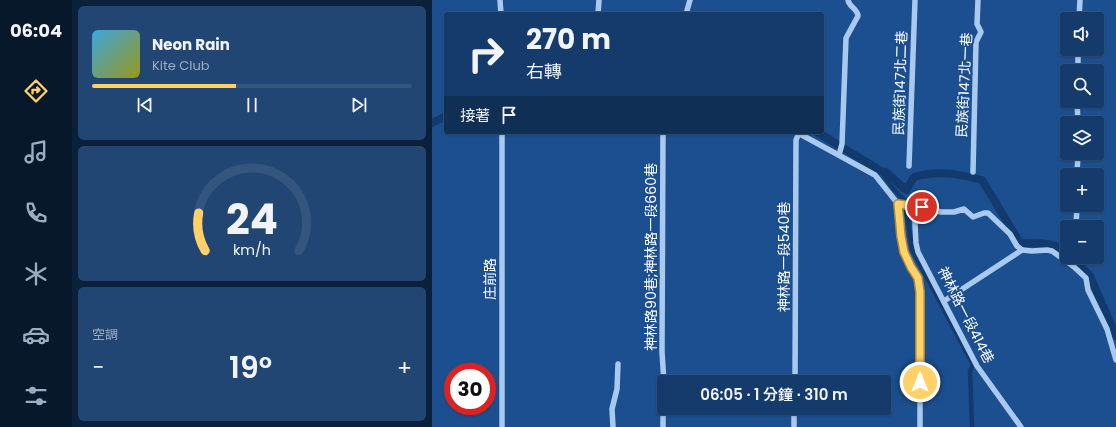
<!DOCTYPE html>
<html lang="zh-TW">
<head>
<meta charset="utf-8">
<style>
	:root { --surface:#143b6b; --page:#214673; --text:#f1f3f6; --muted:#9dadc1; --line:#33557e; --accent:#ffd166 }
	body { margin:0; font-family:Poppins,"Noto Sans TC",sans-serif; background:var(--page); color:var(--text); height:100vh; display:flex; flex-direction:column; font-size:15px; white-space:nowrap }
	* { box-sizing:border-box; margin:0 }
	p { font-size:13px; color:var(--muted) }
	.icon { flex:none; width:22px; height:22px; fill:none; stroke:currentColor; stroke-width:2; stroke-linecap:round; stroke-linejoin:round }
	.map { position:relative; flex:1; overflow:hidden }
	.drawer { display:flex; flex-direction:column; gap:6px; padding:6px; background:#0b203b; width:360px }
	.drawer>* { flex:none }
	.hud { position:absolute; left:12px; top:12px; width:380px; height:122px; border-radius:4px; box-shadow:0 1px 3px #0004,0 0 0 1px var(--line); background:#143b6b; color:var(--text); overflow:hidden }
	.buttons { position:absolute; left:628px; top:12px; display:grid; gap:8px }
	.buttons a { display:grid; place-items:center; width:44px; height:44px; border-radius:4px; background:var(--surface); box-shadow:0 1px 3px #0004,0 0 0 1px var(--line); font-size:20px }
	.speed { position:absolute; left:12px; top:363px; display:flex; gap:8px; font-size:20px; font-weight:700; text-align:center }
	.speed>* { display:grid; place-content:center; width:52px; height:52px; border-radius:50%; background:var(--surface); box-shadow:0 1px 3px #0004,0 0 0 1px var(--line); line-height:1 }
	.speed .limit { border:6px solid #d22; background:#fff; color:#111 }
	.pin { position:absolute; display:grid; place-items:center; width:34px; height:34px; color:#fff; margin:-17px; border:2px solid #fff; border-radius:50%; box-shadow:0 1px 4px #0007 }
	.me { position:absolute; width:44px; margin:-22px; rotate:0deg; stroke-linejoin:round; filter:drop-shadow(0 0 3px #0008) }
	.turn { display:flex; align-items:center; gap:14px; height:84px; padding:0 16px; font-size:18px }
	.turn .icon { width:52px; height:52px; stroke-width:2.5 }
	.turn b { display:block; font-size:28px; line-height:34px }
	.then { display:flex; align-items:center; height:38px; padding:0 16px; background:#0003; gap:8px; font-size:15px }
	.big { font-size:30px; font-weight:600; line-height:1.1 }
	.drawer .widget { flex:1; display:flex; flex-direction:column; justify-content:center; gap:6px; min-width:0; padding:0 14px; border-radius:6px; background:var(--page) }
	.drawer .dial { align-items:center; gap:0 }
	.dial svg { height:104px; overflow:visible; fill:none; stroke:var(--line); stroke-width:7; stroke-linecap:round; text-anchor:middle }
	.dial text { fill:var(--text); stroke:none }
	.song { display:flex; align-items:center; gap:12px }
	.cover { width:48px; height:48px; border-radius:6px; background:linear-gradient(135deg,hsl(200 70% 55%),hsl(60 70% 35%)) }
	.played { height:4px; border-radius:2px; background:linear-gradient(90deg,var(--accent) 45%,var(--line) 45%) }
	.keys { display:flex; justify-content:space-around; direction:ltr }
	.heat { display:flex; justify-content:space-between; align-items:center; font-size:22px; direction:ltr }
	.trip { position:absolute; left:225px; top:375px; width:234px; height:40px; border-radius:4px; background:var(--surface); box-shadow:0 1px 3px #0004,0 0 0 1px var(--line); font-weight:600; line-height:40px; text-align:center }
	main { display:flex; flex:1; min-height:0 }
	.menu { display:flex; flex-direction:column; width:72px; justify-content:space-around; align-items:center; background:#08182b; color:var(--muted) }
	.menu .icon { width:28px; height:28px }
	.menu .active { color:var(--accent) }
	.menu b { font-size:18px; color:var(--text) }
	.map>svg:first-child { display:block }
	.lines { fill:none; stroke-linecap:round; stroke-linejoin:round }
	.canal { stroke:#123a6d; stroke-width:4.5 }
	.river { stroke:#123a6d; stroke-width:8 }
	.minor { stroke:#a9c9ee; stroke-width:5.5 }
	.route-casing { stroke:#a68842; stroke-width:10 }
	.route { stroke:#ffd166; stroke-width:7 }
	.labels { text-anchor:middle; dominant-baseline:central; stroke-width:4; stroke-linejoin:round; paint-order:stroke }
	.street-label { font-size:14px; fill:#fff; stroke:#1b4f8f }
</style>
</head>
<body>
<main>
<nav class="menu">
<b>06:04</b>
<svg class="icon active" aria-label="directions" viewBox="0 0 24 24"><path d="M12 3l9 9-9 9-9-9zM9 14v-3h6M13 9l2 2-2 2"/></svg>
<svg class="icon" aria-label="music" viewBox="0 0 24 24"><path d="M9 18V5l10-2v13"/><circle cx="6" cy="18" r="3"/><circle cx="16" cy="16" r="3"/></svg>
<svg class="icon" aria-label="phone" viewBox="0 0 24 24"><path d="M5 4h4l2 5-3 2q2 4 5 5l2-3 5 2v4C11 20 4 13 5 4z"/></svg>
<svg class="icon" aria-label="climate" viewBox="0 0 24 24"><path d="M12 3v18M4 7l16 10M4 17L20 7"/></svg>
<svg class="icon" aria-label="car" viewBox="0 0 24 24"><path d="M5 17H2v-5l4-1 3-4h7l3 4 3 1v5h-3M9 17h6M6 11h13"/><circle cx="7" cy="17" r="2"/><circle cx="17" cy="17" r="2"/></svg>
<svg class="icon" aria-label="filters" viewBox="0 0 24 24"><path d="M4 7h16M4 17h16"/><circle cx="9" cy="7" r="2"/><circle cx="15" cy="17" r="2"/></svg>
</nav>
<section class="drawer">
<div class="widget">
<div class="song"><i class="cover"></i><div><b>Neon Rain</b><p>Kite Club</p></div></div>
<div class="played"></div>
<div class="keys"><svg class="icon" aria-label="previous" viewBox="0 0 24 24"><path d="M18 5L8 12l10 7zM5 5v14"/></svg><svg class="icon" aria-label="pause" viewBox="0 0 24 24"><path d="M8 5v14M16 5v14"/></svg><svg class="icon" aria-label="next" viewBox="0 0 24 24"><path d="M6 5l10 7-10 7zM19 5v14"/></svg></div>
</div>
<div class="widget dial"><svg viewBox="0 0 100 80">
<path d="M14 69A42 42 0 1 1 86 69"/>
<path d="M14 69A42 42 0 0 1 9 40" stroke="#ffd166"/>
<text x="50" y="56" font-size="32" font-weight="700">24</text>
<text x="50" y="72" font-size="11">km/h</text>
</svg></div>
<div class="widget"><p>空調</p>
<div class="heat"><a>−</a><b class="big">19°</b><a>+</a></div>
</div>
</section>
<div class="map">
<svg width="684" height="427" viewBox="0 0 684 427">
	<rect width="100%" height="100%" fill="#1b4f8f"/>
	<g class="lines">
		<polyline class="canal" points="449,171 459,186 473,201 480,249 541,365 538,371 540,427"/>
		<g class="river">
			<polyline points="0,123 14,116"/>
			<path d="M385 132 449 171 454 172 474 190 482 177C505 170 527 174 550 180L588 243C603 243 623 242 635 252"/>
			<polyline points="640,257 658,276 684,336"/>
		</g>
		<g class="minor">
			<polyline points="68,0 69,14"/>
			<polyline points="166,14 167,0"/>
			<polyline points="254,14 258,0"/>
			<polyline points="647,19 648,0"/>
			<polyline points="646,71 646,49"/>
			<polyline points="645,101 646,123"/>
			<polyline points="231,132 230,352 232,383"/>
			<path d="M407 155 410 144 414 38 426 16C426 9 417 7 416 0"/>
			<polyline points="477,166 483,0"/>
			<polyline points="541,172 544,42 549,32 545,24 546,0"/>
			<polyline points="645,175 646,153"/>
			<polyline points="466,204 482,205 509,212 522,212 532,209 541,217 552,213 556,213 578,234 585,246 590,250 600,251 615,250 620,251 641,266 654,278 656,290 675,329 684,360"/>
			<polyline points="482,205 484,243 486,252 545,366 589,427"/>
			<polyline points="644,227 645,205"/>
			<polyline points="641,266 643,257"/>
			<polyline points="512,301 590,250"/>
			<polyline points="363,382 364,140 366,135 368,134 443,175 466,204 469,236 472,252 479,267 486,278 488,292 488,427"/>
			<polyline points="70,427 70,132"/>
			<polyline points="181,427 180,409 185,389 186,364"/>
			<polyline points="231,427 231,417 233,408"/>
			<polyline points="362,427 362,408"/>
		</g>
	</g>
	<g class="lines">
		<defs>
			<polyline id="route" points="488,382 488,292 486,278 479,267 472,252 469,236 466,204 490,207"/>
		</defs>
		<use href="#route" class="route-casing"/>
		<use href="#route" class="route"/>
	</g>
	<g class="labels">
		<g class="street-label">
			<text transform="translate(468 83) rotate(-88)">民族街147北二巷</text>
			<text transform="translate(532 85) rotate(-87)">民族街147北一巷</text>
			<text transform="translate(219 257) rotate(-90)">神林路90巷;神林路一段660巷</text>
			<text transform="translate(352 257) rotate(-90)">神林路一段540巷</text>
			<text transform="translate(58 279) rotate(-90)">庄前路</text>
			<text transform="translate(534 315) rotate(63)">神林路一段414巷</text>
		</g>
	</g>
</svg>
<div class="buttons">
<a><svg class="icon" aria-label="sound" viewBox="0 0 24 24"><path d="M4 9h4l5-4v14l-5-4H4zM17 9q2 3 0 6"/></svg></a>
<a><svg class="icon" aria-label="search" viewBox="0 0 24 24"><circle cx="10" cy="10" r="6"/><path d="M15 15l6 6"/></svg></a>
<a><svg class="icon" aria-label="layers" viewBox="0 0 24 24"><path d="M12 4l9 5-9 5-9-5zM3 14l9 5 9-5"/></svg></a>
<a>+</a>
<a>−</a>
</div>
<div class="speed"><div class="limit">30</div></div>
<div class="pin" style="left:490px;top:207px;background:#d93025"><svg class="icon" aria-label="arrive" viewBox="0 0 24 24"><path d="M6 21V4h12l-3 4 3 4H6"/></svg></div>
<svg class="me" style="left:488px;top:382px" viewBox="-20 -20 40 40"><circle r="17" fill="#ffd166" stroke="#fff" stroke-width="3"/><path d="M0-11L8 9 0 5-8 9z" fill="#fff"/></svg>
<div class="trip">06:05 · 1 分鐘 · 310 m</div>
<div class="hud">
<div class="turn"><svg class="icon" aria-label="right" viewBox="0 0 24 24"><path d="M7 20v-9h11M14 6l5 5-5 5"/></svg><div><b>270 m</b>右轉</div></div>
<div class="then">接著<svg class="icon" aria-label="arrive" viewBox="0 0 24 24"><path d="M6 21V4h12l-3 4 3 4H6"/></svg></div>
</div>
</div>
</main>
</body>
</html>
